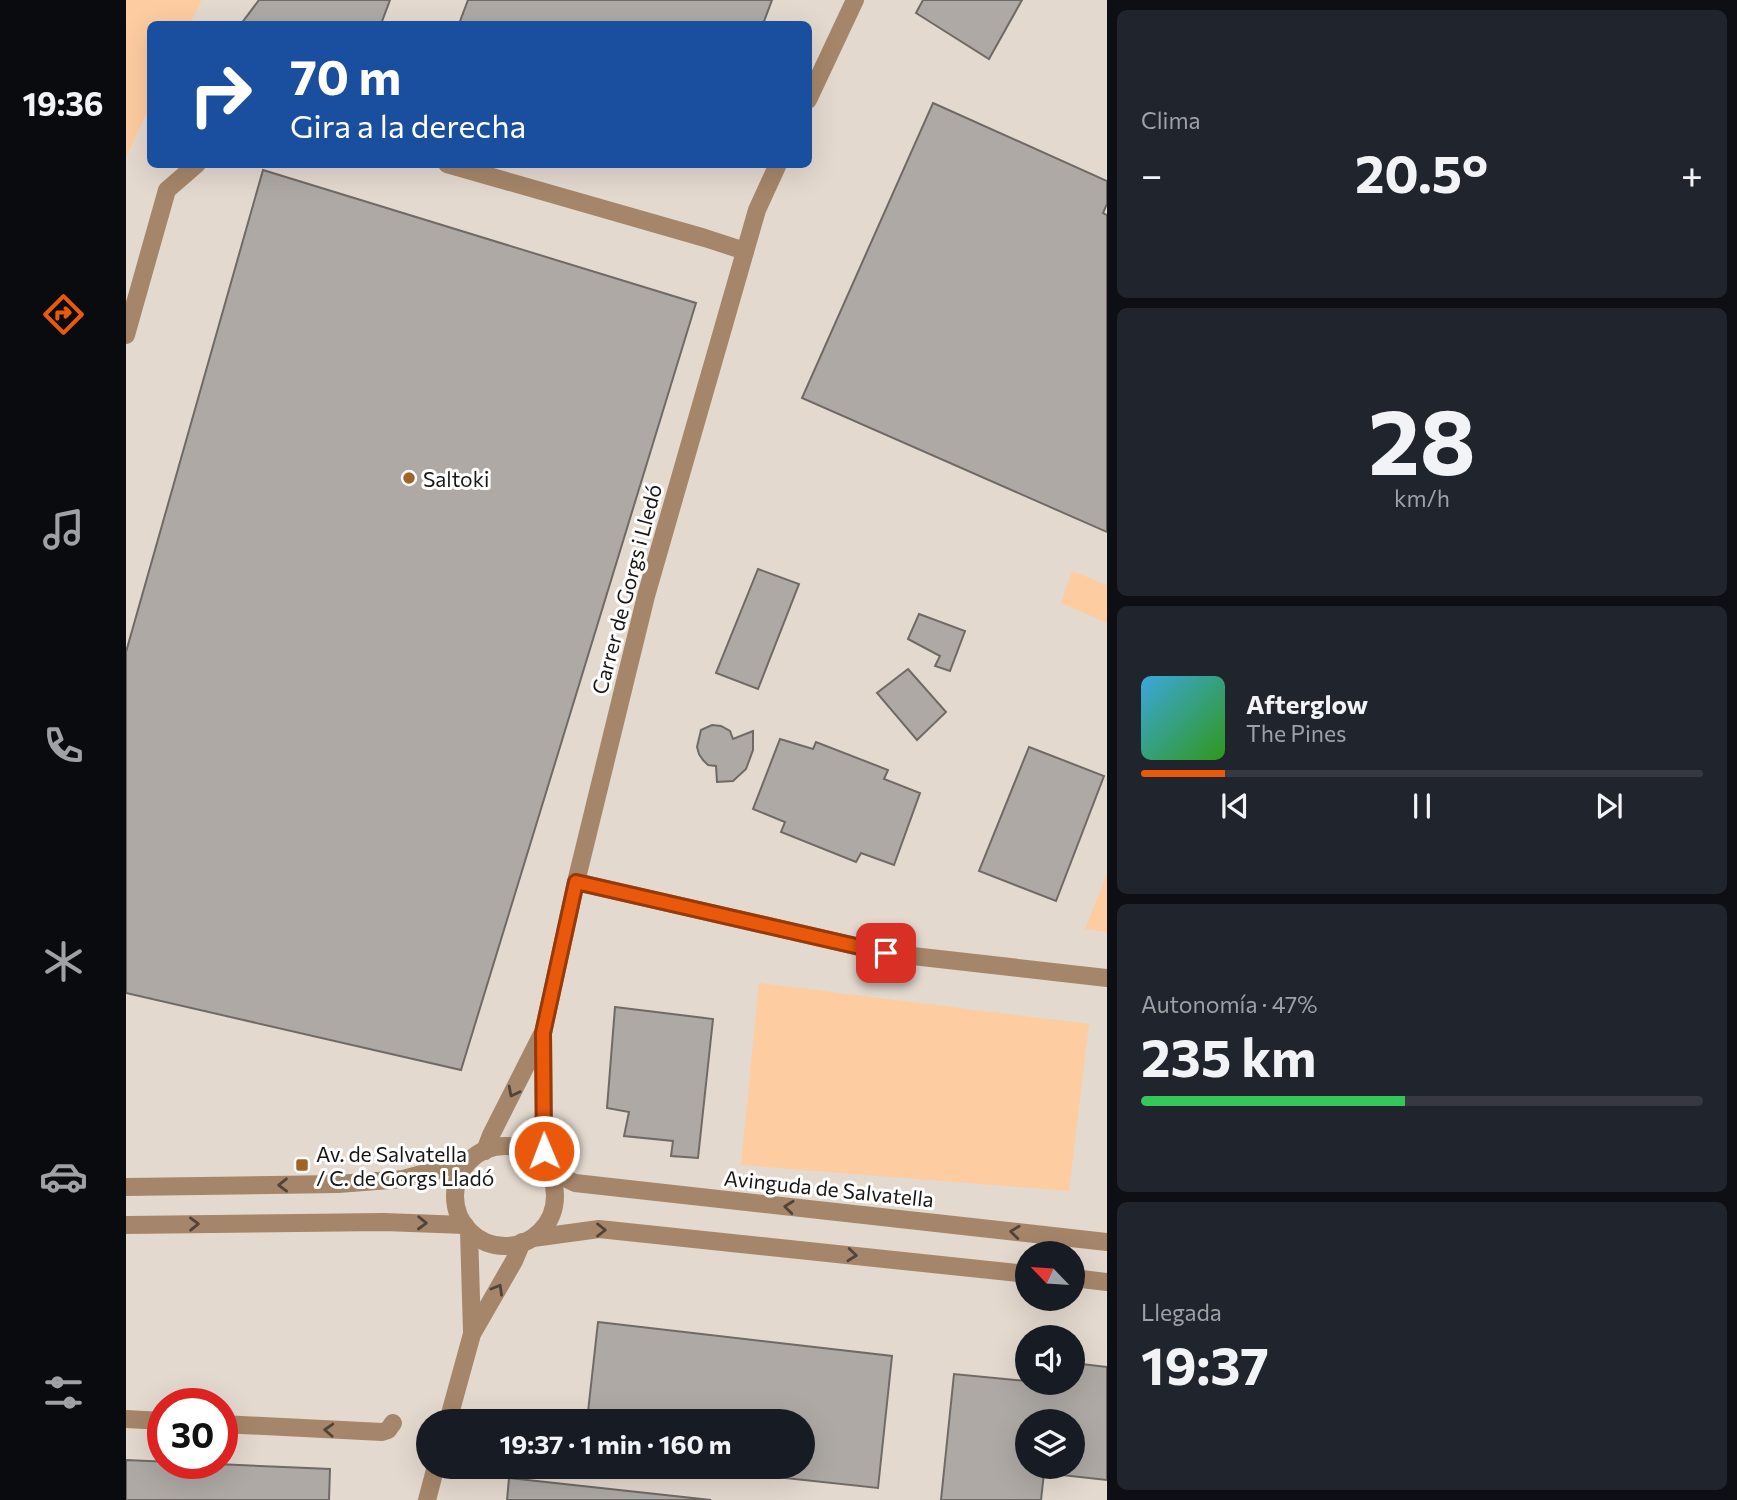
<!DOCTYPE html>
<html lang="es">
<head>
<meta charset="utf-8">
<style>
	:root { --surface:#171b24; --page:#20242c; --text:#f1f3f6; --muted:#9ea1a6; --line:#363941; --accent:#ea580c }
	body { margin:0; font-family:Commissioner,sans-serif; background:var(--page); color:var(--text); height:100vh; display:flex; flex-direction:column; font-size:26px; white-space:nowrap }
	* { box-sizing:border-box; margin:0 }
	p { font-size:23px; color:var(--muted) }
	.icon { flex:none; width:38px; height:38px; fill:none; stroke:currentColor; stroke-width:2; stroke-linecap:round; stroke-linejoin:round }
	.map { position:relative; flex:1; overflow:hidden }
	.details { display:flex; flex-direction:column; gap:10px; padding:10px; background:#0d0f14; width:630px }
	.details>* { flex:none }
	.top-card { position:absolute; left:21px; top:21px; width:665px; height:147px; border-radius:10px; box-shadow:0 7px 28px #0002; background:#1a4fa0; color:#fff; overflow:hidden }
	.needle { width:46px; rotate:295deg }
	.controls { position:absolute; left:889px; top:1241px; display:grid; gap:14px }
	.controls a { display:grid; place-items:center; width:70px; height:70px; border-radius:50%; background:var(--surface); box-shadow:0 7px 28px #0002; font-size:35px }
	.speed { position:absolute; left:21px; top:1388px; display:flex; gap:14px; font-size:35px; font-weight:700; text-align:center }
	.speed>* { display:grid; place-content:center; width:91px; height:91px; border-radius:50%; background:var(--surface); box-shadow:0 7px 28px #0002; line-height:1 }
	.speed .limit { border:10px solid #d22; background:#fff; color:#111 }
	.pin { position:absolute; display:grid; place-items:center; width:60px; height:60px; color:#fff; margin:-30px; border-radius:14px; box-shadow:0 4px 10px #0006 }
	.me { position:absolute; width:77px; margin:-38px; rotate:359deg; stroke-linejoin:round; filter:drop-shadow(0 0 5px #0008) }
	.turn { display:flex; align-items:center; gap:24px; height:147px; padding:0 28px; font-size:32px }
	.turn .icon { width:91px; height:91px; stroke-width:2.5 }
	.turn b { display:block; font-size:49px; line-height:60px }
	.big { font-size:52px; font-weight:700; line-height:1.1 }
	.details .tile { flex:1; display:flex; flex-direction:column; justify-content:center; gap:10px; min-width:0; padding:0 24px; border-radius:10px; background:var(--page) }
	.details .dial { align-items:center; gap:0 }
	.dial b { font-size:91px; line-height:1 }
	.song { display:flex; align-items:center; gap:21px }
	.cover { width:84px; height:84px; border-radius:10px; background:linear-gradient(135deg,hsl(200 70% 55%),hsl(110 70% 35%)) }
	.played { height:7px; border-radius:4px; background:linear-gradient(90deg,var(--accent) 15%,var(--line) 15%) }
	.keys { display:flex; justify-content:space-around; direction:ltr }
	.heat { display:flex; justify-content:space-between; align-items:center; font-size:38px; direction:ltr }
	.charge { height:10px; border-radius:5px; background:linear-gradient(90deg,#34c759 47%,var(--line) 0) }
	.trip { position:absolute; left:290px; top:1409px; width:399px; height:70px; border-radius:35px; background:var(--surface); box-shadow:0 7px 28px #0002; font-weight:700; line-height:70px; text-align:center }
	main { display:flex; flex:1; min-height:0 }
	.tab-bar { display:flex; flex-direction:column; width:126px; justify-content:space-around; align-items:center; background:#090b0e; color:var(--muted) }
	.tab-bar .icon { width:49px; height:49px }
	.tab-bar .selected { color:var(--accent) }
	.tab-bar b { font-size:32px; color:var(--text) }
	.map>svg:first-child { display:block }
	.built { fill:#e4d9cf; fill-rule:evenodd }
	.green { fill:#fdcca1 }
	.building { fill:#aea9a5; stroke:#6f6a66; stroke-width:2; fill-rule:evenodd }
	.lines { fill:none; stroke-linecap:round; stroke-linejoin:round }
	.minor { stroke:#a6866a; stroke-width:18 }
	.oneway { stroke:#514337 }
	.route-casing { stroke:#983908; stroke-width:18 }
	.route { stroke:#ea580c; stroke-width:12 }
	.poi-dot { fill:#a06426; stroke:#fff; stroke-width:2.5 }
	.labels { text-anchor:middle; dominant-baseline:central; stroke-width:6; stroke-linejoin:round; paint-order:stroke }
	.poi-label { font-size:21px; fill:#181715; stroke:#fff; text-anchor:start }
	.street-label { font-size:21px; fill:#181715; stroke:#fff }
</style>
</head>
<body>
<main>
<nav class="tab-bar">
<b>19:36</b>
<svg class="icon selected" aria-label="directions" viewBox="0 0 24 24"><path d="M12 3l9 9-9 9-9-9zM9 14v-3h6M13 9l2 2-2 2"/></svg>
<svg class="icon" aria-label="music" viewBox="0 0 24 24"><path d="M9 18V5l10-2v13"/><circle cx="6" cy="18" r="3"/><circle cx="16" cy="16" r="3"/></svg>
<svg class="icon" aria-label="phone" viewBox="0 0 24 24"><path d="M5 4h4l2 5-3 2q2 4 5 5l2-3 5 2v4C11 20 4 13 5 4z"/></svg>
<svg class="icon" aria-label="climate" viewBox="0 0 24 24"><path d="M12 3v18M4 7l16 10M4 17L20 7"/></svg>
<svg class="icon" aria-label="car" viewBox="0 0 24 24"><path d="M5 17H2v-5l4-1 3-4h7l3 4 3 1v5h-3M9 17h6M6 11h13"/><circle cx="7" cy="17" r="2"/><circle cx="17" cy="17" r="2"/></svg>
<svg class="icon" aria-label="filters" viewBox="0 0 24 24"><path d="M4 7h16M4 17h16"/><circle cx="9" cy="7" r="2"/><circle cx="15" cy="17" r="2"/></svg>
</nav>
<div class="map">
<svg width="981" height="1500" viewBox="0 0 981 1500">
	<rect width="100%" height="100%" fill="#ece7e2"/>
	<path class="built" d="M76 0H981V1500H0V158L24 107V164H682V24H64ZM901 1253H947V1298H901ZM901 1337H947V1382H901ZM37 1404H96V1463H37ZM303 1421H677V1466H303ZM901 1421H947V1466H901Z"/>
	<g class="green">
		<polygon points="0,0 76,0 64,24 24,24 24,107 0,158"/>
		<polygon points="946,571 981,585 981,623 935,603"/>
		<polygon points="981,874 981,932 959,929"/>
		<polygon points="633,983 963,1024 943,1191 615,1165"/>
	</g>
	<g class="building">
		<polygon points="133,0 264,0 255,24 115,24"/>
		<polygon points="342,0 646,0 637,24 333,24"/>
		<polygon points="797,0 896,0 863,59 790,13"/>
		<polygon points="807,103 981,181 981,204 977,213 981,215 981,532 676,398"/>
		<polygon points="137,170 570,303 335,1070 0,993 0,652"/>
		<polygon points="632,569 673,584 632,689 590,673"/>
		<polygon points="793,614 839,631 824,671 809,666 814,656 782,639"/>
		<polygon points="782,669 820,712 791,740 751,693"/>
		<polygon points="586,725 595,726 604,731 607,739 627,731 627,750 620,769 607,781 591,782 590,766 582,765 577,760 573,754 571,747 575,730"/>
		<polygon points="654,739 687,749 690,742 762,770 758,779 794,793 768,865 735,853 730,862 655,832 659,822 627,809"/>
		<polygon points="903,747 978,776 930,901 853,871"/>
		<polygon points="489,1007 587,1019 572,1158 545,1156 547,1141 498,1136 503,1112 481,1108"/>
		<polygon points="472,1322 766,1356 752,1488 546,1466 677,1466 677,1421 461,1421"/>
		<path d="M947 1363 981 1367V1480L918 1473 915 1500H815L828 1374 901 1381V1382L940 1384V1382H947ZM901 1421H947V1466H901Z"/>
		<polygon points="0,1460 204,1469 203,1500 0,1500"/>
		<polygon points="383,1478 585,1500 381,1500"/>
	</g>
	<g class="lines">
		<g class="minor">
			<polyline points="682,100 729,0"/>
			<polyline points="321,164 579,238 619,251"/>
			<polyline points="0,335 41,190 71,164"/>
			<polyline points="450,882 760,953 981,978"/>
			<circle cx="379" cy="1196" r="50"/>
			<polyline points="359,1151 365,1135 415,1036"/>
			<polyline points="417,1164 418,1151 417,1033 450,882 520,596 631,210 652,164"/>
			<polyline points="422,1170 449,1183 981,1242"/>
			<polyline points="0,1187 212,1184 277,1179 322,1167 345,1159"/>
			<polyline points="0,1225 258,1222 339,1225"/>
			<polyline points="343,1231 346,1332"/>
			<polyline points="407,1238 473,1229 901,1274"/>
			<polyline points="947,1278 981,1282"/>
			<polyline points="0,1419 37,1421"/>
			<polyline points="322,1421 346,1334 388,1261 396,1242"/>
			<polyline points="96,1424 256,1432 262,1430 267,1423"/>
			<polyline points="301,1500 310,1466"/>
		</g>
	</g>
	<defs><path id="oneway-chevron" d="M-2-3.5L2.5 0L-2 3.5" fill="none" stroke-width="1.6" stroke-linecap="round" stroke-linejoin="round" transform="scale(1.75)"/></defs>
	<g class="oneway">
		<use href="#oneway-chevron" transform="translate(387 1092) rotate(117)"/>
		<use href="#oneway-chevron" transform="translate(157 1185) rotate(179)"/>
		<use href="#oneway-chevron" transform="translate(663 1207) rotate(-174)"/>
		<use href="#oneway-chevron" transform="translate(296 1223) rotate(2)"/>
		<use href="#oneway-chevron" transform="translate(68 1224) rotate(-1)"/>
		<use href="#oneway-chevron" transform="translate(475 1230)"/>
		<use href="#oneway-chevron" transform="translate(889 1232) rotate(-174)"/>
		<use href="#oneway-chevron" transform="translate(726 1255) rotate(6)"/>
		<use href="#oneway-chevron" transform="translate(372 1289) rotate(-60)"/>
		<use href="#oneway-chevron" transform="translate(203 1430) rotate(-177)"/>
	</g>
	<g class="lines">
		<defs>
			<polyline id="route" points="418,1151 417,1033 450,882 760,953"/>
		</defs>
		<use href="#route" class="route-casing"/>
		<use href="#route" class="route"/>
	</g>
	<g class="poi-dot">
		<circle cx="283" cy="478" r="7"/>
		<rect x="169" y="1158" width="14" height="14" rx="3.5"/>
	</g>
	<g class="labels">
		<g class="poi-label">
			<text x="297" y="478">Saltoki</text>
			<text x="190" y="1153">Av. de Salvatella<tspan x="190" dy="24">/ C. de Gorgs Lladó</tspan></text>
		</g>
		<g class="street-label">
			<text transform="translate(500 589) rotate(-75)">Carrer de Gorgs i Lledó</text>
			<text transform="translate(703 1188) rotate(6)">Avinguda de Salvatella</text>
		</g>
	</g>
</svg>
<div class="controls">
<a><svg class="needle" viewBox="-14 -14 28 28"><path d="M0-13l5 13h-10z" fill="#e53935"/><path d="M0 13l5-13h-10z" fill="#9ea1a6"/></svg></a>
<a><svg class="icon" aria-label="sound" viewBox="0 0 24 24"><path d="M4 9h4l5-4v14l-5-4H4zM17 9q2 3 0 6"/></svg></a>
<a><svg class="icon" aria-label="layers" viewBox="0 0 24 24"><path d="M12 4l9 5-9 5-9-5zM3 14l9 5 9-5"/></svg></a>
</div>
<div class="speed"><div class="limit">30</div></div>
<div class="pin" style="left:760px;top:953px;background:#d93025"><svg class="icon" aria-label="arrive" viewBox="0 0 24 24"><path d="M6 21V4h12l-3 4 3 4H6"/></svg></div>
<svg class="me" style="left:418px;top:1151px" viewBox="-20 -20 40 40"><circle r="17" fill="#ea580c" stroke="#fff" stroke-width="3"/><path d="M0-11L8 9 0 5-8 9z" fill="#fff"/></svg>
<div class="trip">19:37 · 1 min · 160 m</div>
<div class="top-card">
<div class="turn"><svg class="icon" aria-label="right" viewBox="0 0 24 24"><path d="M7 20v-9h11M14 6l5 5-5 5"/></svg><div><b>70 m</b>Gira a la derecha</div></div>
</div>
</div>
<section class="details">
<div class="tile"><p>Clima</p>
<div class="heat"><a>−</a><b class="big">20.5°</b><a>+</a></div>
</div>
<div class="tile dial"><b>28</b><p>km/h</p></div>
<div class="tile">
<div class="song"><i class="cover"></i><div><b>Afterglow</b><p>The Pines</p></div></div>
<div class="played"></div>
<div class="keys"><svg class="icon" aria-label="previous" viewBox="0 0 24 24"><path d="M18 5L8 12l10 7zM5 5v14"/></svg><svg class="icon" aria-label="pause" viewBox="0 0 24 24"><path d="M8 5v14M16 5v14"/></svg><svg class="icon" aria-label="next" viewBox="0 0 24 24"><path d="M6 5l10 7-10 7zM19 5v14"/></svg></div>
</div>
<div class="tile"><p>Autonomía · 47%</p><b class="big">235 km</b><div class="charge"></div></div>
<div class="tile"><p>Llegada</p><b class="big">19:37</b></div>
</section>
</main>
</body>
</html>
